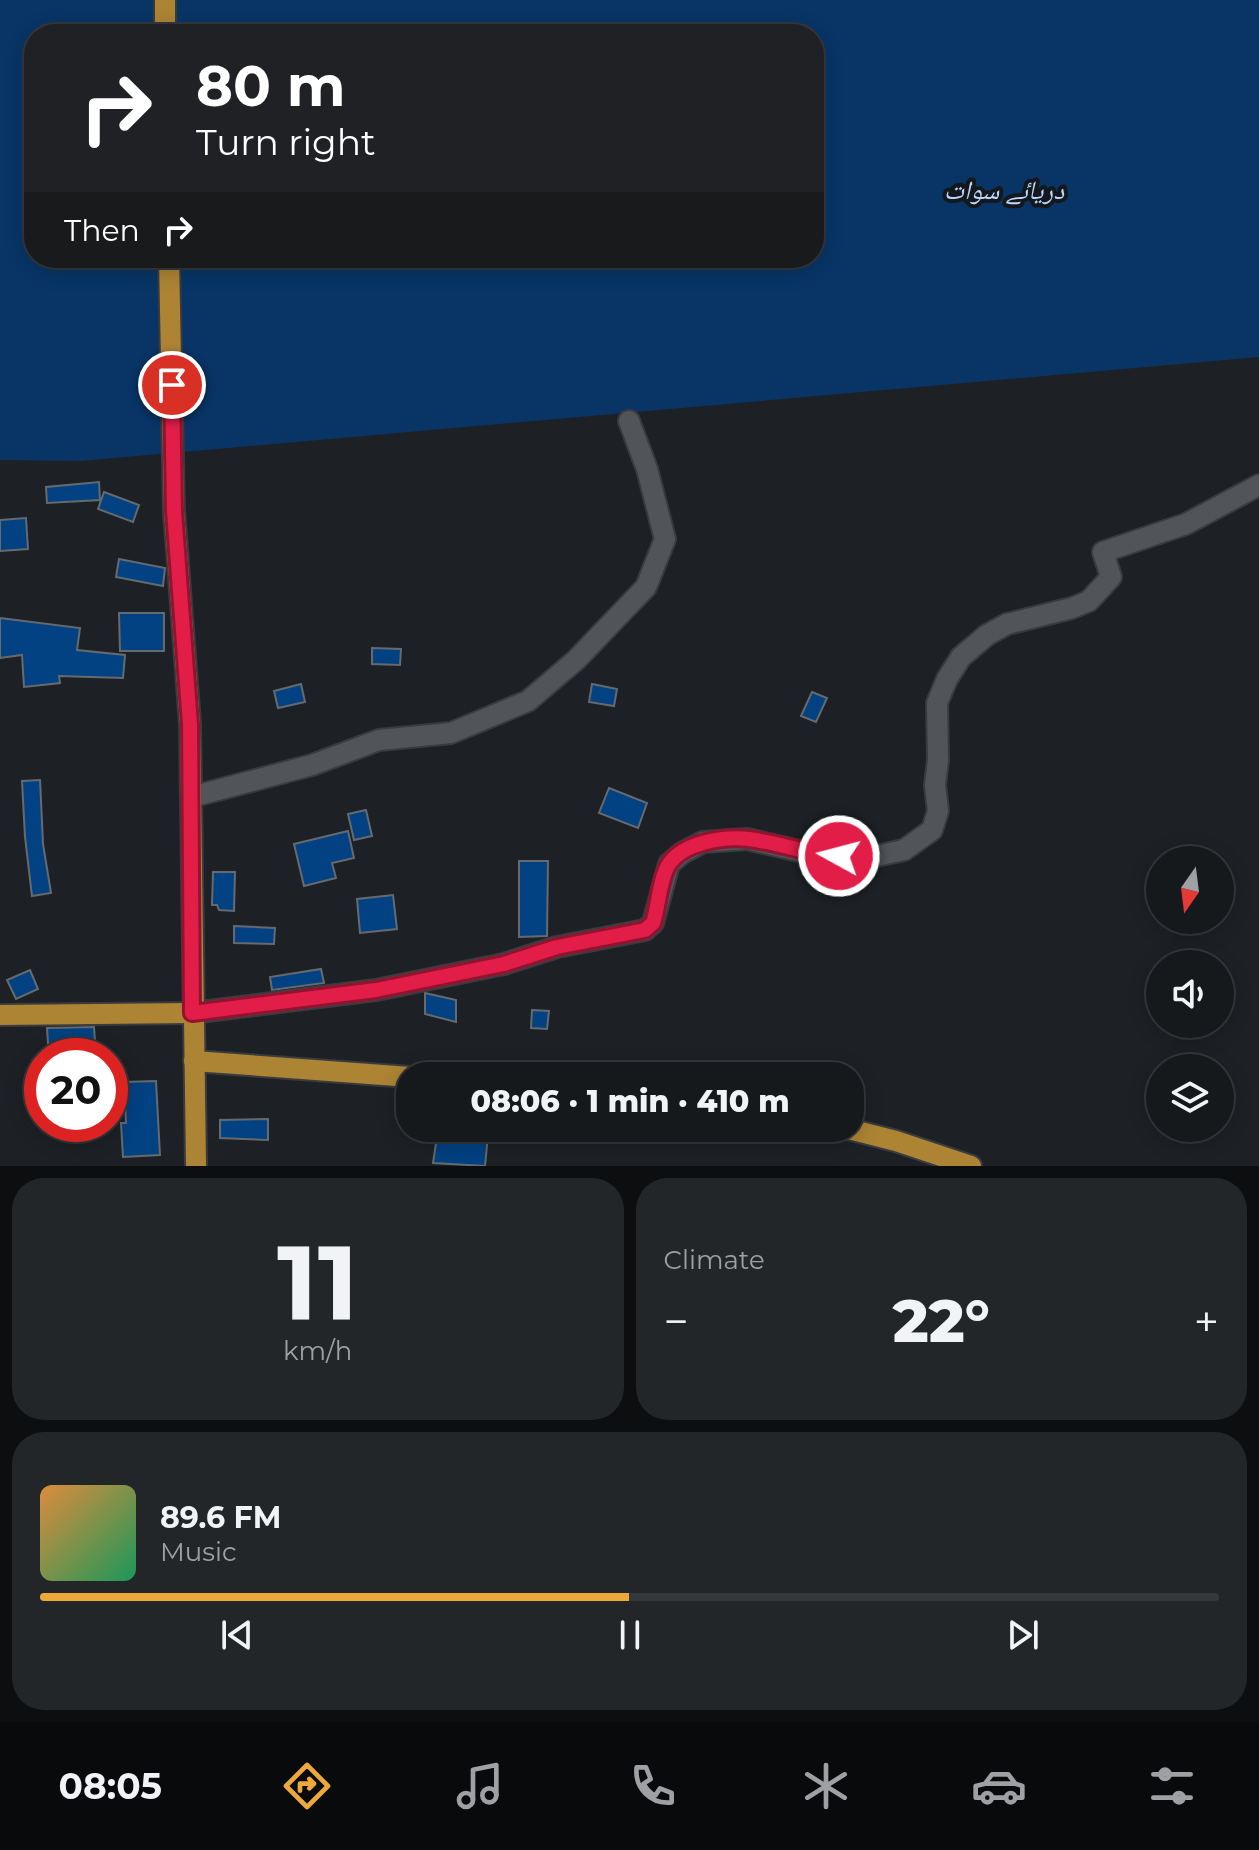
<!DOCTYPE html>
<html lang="en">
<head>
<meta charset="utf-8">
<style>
	:root { --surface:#16191c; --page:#232629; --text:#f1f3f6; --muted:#9ea0a3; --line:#35383b; --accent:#eca93a }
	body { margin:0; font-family:Montserrat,"Noto Naskh Arabic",sans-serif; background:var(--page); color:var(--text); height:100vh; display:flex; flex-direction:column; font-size:30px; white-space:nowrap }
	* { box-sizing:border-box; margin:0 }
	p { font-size:26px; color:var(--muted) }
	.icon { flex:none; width:44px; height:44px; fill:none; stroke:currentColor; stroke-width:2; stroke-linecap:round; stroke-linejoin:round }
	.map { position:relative; height:1166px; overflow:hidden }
	.details { display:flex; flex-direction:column; gap:12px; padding:12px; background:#0c0e0f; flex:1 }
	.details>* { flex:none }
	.banner { position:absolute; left:24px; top:24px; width:800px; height:244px; border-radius:32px; box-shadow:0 4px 20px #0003,0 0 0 2px var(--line); background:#202124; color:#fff; overflow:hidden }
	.needle { width:52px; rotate:194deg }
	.tools { position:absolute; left:1146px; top:846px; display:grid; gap:16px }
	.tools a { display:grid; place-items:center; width:88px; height:88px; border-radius:50%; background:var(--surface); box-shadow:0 4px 20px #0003,0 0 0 2px var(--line); font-size:40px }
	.speed { position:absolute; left:24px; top:1038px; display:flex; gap:16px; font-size:40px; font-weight:700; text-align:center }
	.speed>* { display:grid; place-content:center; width:104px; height:104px; border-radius:50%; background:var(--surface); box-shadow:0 4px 20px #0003,0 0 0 2px var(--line); line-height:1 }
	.speed .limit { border:12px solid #d22; background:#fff; color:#111 }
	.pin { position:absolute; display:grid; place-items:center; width:68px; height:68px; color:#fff; margin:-34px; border:4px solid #fff; border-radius:50%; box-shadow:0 2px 8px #0007 }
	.me { position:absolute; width:88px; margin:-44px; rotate:277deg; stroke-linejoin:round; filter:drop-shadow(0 0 6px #0008) }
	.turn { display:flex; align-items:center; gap:28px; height:168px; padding:0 40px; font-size:36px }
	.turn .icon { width:104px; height:104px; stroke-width:2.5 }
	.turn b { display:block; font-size:56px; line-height:68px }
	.then { display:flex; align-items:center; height:76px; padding:0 40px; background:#0003; gap:16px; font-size:30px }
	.big { font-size:60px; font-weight:800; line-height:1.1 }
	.details .card { flex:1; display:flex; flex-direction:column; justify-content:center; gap:12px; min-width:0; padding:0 28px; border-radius:32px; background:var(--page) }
	.details .dial { align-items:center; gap:0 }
	.dial b { font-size:104px; line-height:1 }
	.song { display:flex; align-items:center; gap:24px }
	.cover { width:96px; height:96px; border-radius:12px; background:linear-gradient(135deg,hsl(30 70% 55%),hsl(150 70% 35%)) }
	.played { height:8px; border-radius:4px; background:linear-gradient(90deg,var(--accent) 50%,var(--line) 50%) }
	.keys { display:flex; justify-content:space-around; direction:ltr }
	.heat { display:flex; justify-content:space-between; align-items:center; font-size:44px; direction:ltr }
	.details .tiles { flex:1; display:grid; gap:12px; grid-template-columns:1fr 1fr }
	.card:last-child { grid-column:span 2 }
	.trip { position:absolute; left:396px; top:1062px; width:468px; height:80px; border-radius:32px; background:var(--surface); box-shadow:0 4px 20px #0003,0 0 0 2px var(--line); font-weight:800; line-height:80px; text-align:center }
	.tabs { display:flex; height:128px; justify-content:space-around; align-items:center; background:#090a0b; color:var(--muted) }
	.tabs .icon { width:56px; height:56px }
	.tabs .on { color:var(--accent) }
	.tabs b { font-size:36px; color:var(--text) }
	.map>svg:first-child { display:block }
	.water { fill:#083566; fill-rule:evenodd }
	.building { fill:#024182; stroke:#656a6f; stroke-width:2 }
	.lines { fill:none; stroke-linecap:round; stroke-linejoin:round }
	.minor-casing { stroke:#393b3f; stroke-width:24 }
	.major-casing { stroke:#393b3f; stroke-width:24 }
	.minor { stroke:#51555a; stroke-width:20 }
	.major { stroke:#ad8434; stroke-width:20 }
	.route-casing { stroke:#92132f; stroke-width:20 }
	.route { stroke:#e11d48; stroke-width:14 }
	.labels { text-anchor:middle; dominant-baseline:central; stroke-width:8; stroke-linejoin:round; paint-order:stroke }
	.water-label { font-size:26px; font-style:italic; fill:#bad7fd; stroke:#14171c }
</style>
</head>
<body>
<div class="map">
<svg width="1259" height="1166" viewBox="0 0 1259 1166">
	<rect width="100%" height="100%" fill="#1d2125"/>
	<path class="water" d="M0 0H1259V357L80 461 0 460ZM34 34H814V258H34Z"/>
	<g class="building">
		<polygon points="99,482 100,500 47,503 46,487"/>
		<polygon points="104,492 139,505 133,522 98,509"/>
		<polygon points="26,518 28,549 0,551 0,520"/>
		<polygon points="119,559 165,568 163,586 116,577"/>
		<polygon points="119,613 164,613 164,651 120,651"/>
		<polygon points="0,618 80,628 77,650 125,655 123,678 59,676 60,683 24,687 22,655 0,658"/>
		<polygon points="372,648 401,649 400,665 372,664"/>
		<polygon points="301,684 305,702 278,708 274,691"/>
		<polygon points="592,684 617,689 614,706 589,702"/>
		<polygon points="812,692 827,698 816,722 801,716"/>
		<polygon points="40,780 43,844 51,893 32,896 25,837 22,781"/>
		<polygon points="609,788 647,803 638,828 599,813"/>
		<polygon points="366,810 372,836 354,840 348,814"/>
		<polygon points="348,831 354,858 332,863 336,878 304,886 294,844"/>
		<polygon points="519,861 548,861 547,936 519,937"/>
		<polygon points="213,872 235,872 234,911 219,910 217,905 212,905"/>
		<polygon points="393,895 397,929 360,933 357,899"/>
		<polygon points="234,926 275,928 274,944 234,943"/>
		<polygon points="321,969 324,983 272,990 270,977"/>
		<polygon points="30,970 38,989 16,999 7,980"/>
		<polygon points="425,993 456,1000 456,1022 425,1014"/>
		<polygon points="532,1010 549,1011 547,1029 531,1028"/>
		<polygon points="94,1027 95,1041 48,1044 47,1028"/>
		<polygon points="156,1081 160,1155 123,1157 121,1123 126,1123 124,1082"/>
		<polygon points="268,1119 268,1140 220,1138 220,1120"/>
		<polygon points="438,1130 488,1135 485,1166 433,1163"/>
	</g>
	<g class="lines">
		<defs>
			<g id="minor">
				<polyline points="191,797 312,765 379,740 451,733 528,701 576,660 646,587 665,539 647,469 629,421"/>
				<polyline points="192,1013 376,990 504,964 557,947 645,930 653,923 669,864 682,853 703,842 747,839 812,854 867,858 904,850 932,830 938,811 935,785 938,760 937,703 947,679 961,657 987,635 1007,624 1072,608 1089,601 1111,577 1103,552 1186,524 1259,485"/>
			</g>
			<g id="major">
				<polyline points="165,0 165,34"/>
				<polyline points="169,258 174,511 190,724 196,1166"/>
				<polyline points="0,1015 192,1013"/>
				<polyline points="194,1061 410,1077"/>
				<polyline points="845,1128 896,1141 971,1166"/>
			</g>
		</defs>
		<use href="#minor" class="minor-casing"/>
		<use href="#major" class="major-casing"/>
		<use href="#minor" class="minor"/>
		<use href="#major" class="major"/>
	</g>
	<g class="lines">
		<defs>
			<path id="route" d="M172 385 174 511 190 724 192 1013 376 990 504 964 557 947 645 930 653 923C659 905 659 880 669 864 684 842 725 836 749 839 779 843 808 854 839 856"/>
		</defs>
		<use href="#route" class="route-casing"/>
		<use href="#route" class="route"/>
	</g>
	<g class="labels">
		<g class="water-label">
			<text x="1004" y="190">دریائے سوات</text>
		</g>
	</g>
</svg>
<div class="tools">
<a><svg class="needle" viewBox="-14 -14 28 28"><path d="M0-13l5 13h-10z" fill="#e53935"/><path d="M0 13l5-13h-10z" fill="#9ea0a3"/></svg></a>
<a><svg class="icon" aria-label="sound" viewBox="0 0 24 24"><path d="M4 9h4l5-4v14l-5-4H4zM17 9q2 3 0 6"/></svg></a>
<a><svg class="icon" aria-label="layers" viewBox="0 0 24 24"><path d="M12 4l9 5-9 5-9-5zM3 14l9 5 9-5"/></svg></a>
</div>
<div class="speed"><div class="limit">20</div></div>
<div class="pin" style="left:172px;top:385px;background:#d93025"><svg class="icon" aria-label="arrive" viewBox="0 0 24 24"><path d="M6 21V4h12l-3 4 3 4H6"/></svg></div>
<svg class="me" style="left:839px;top:856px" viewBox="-20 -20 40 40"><circle r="17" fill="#e11d48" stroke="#fff" stroke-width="3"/><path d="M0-11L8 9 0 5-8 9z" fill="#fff"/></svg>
<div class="trip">08:06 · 1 min · 410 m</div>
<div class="banner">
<div class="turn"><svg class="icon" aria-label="right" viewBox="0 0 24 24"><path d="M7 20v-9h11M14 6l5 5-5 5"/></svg><div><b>80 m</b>Turn right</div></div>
<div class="then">Then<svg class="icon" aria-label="right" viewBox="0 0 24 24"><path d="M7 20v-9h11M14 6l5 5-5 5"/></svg></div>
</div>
</div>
<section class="details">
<div class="tiles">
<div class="card dial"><b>11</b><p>km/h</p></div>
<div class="card"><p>Climate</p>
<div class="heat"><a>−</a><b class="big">22°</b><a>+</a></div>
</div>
<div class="card">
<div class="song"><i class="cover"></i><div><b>89.6 FM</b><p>Music</p></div></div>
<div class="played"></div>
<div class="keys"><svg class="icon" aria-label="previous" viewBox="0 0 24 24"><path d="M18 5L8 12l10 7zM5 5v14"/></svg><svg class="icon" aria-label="pause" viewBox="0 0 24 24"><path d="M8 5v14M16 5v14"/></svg><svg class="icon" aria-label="next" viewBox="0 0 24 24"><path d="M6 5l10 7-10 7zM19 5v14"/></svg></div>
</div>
</div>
</section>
<nav class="tabs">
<b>08:05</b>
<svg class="icon on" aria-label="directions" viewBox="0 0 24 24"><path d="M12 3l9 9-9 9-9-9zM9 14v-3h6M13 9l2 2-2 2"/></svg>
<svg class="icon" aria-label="music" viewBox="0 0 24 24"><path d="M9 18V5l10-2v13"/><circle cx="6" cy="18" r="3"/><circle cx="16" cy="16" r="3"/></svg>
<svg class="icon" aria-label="phone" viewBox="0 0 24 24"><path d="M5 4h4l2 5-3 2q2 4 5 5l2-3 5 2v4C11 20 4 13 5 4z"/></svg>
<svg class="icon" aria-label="climate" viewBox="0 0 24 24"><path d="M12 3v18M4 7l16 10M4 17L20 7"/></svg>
<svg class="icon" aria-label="car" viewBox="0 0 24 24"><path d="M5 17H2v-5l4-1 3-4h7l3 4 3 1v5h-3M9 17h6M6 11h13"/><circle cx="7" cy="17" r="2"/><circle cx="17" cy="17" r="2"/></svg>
<svg class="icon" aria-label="filters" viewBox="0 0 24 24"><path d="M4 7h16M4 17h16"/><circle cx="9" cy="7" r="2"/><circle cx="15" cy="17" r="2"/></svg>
</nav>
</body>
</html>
